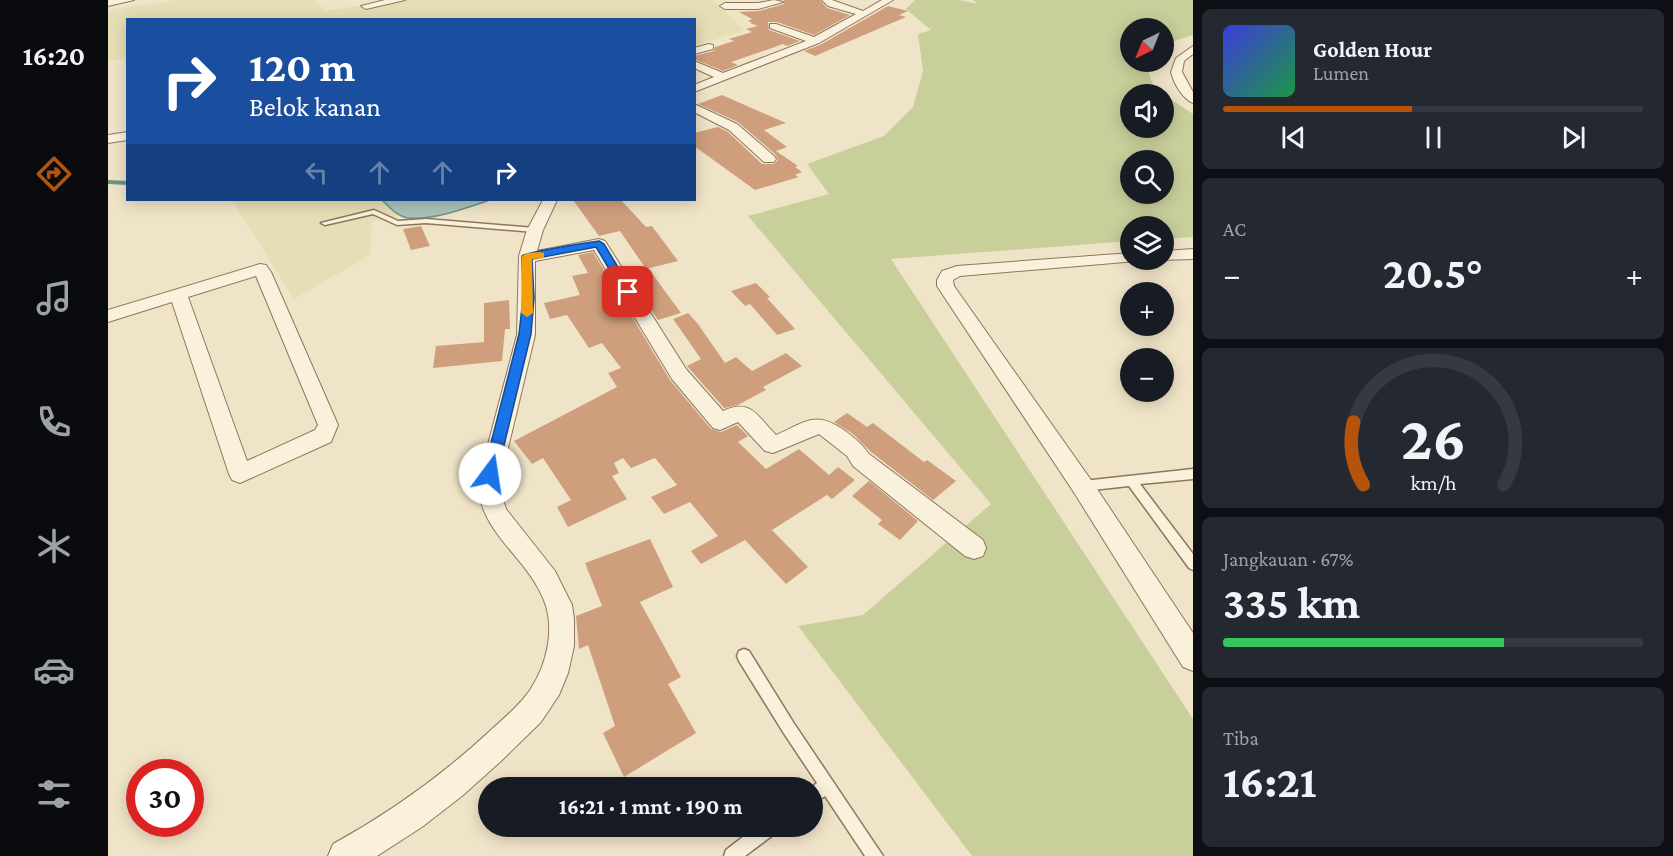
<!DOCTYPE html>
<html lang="id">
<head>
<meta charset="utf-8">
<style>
	:root { --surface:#171b24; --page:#242831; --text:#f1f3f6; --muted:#9ea1a6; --line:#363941; --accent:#b45309 }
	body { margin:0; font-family:"Crimson Pro",serif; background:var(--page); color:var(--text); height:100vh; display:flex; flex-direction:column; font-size:22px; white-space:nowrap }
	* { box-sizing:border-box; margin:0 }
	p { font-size:20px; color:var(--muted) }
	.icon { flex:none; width:33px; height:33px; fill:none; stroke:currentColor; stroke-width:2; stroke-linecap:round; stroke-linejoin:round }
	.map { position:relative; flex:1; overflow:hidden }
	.side { display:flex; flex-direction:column; gap:9px; padding:9px; background:#0d0f14; width:480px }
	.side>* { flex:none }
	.hud { position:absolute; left:18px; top:18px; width:570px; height:183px; border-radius:0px; box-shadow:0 3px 15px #0003; background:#1a4fa0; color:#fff; overflow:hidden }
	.needle { width:39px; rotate:223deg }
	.controls { position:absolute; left:1012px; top:18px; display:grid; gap:12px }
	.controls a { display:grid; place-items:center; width:54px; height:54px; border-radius:50%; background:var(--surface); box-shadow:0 3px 15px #0003; font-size:30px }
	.speed { position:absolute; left:18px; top:759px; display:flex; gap:12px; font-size:30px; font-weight:700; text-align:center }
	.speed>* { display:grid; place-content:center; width:78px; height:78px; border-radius:50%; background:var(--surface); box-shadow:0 3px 15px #0003; line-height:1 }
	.speed .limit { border:9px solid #d22; background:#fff; color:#111 }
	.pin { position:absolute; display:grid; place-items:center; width:51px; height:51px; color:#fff; margin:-26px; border-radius:12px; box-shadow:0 3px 9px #0006 }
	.me { position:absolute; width:66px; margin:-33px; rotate:14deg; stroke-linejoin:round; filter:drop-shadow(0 0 4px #0008) }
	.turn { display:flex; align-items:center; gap:21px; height:126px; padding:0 24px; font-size:27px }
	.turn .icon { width:78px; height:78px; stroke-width:2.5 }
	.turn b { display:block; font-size:42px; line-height:51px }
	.lanes { display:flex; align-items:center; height:57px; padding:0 24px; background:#0003; justify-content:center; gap:30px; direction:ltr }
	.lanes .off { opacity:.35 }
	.big { font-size:45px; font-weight:700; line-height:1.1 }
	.side .widget { flex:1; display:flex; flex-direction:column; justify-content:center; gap:9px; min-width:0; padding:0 21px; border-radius:9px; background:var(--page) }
	.side .dial { align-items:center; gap:0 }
	.dial svg { height:156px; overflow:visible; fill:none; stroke:var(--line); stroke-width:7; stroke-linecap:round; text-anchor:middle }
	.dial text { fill:var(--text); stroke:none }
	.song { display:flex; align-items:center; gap:18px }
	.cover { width:72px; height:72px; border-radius:9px; background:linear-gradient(135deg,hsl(240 70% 55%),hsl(140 70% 35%)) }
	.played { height:6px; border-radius:3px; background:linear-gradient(90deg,var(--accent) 45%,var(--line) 45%) }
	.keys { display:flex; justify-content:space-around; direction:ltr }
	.heat { display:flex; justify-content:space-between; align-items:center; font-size:33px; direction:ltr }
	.charge { height:9px; border-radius:4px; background:linear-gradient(90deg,#34c759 67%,var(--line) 0) }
	.trip { position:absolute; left:370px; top:777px; width:345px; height:60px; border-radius:30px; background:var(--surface); box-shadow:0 3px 15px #0003; font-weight:700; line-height:60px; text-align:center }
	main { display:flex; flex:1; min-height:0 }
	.menu { display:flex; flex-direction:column; width:108px; justify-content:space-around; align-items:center; background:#090b0e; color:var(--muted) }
	.menu .icon { width:42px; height:42px }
	.menu .current { color:var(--accent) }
	.menu b { font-size:27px; color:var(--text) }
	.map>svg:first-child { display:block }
	.farmland { fill:#e6deb5 }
	.green { fill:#c9cf9b; fill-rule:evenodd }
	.water { fill:#a9c4bc; stroke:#6f938a; stroke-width:1.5 }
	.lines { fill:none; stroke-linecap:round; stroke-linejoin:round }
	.stream { stroke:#6f938a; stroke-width:4 }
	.building { fill:#cf9f7d }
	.service-casing { stroke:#8d765c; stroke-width:3 }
	.minor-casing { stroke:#8d765c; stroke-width:2 }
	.service { fill:#faf1dc; fill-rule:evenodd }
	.minor { fill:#faf1dc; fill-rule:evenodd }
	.route { fill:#1a73e8; stroke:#114b97; stroke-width:1.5 }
	.slow { fill:#f59e0b }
</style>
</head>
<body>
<main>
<nav class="menu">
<b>16:20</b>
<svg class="icon current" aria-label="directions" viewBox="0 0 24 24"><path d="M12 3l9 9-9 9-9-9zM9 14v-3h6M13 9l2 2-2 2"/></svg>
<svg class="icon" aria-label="music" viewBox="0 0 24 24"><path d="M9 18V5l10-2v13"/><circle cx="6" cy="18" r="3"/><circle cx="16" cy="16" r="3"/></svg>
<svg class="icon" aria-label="phone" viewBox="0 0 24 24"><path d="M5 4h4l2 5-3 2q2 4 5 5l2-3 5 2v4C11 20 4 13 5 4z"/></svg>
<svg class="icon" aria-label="climate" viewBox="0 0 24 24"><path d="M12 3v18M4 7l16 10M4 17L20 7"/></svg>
<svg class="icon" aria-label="car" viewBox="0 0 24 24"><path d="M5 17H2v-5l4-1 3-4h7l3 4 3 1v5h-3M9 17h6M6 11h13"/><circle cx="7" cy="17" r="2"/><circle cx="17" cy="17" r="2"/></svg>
<svg class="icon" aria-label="filters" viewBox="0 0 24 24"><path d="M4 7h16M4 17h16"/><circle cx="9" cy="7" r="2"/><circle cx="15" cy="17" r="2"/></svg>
</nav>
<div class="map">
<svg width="1085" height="856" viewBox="0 0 1085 856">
	<rect width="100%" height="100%" fill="#f0e4c8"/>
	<g class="farmland">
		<polygon points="69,0 206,0 217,11 291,0 605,0 636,30 587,46 586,20 20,20 19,59 0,60 0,10"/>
		<polygon points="124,200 358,200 264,222 262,255 186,299"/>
	</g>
	<path class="green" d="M807 0H852L870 4 865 0H1085V35L1056 44V28H1023V62H1041L1038 65 1046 88 1055 94H1023V128H1056V95L1085 114V237L1056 239V226H1023V241L783 259 1085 719V856H864L690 626 755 615 883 504 640 216 721 194 699 164 776 136 805 107 815 71 810 34 823 30 798 9ZM1023 160H1056V194H1023Z"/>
	<path class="water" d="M274 200H382C357 208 328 220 301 218 290 217 281 207 274 200Z"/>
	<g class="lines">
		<polyline class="stream" points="0,182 20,183"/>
	</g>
	<g class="building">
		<polygon points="676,0 712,0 719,8 742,15 706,35 669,22 660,22 661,30 692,41 679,46 675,44 664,48 623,62 630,65 615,71 586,59 586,56 606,51 607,47 626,41 621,39 644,32 638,29 650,26 642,23 644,23 640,21 644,19 631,12 651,11 676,4"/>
		<polygon points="780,6 800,11 791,15 798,17 707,56 696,51 712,45"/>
		<polygon points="614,95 678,123 656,130 679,147 668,151 690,166 687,167 694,172 687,175 691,177 647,190 586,146 586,133 610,127 620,132 654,164 666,164 670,160 667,154 630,122 590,104"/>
		<polygon points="465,200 513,200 538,227 544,226 570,261 538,269 512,231 491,236"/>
		<polygon points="313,226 322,246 303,250 295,229"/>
		<polygon points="485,252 562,380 603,429 613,432 629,425 640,436 630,442 658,469 691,449 721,475 730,467 747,480 724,499 719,495 664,530 700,567 678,584 637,540 593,564 583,551 610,536 582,502 556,514 543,497 569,485 547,458 523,468 515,458 506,463 511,473 504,476 519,499 460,527 449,507 463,500 435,458 424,464 406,441 509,387 500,373 513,368 494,343 481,348 459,315 442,319 436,303 472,295 464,276 480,273 470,255"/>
		<polygon points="543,272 573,313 550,320 523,278"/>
		<polygon points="648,283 662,297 659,298 687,329 669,335 642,304 637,306 623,291"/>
		<polygon points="401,300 402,329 397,329 394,361 325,368 328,346 376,342 376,303"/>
		<polygon points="580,313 590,324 617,363 628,357 644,371 678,353 694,366 655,387 658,390 630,405 616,408 579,366 593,359 565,319"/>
		<polygon points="739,413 759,427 765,423 816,462 819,460 848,481 825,500 763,452 745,434 726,422"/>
		<polygon points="761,481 810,521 792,540 770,524 774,520 744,496"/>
		<polygon points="542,539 565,587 532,602 573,677 560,684 588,733 516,777 495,733 507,726 480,645 471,649 468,616 494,606 477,563"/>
	</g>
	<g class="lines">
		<defs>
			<g id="service">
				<polygon points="266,210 290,221 318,219 427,228 431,230 427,232 318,223 289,225 265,214 217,225 213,223"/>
				<polygon points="1085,469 1085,479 1032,484 1085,554 1085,570 1081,568 1021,486 975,491 971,489 969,486 971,483 975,481"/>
				<polygon points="636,649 641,651 685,722 775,856 757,856 717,796 705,804 705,788 703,788 709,783 675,732 631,661 629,656 631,651"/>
				<polygon points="649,826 671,826 669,832 637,856 616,856 618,850"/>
			</g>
			<g id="minor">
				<polygon points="0,0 26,0 0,6"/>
				<polygon points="277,0 297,0 258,9 253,6"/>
				<polygon points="666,0 675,2 650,9 617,9 612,6 617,3 650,3"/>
				<polygon points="714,0 724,0 755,11 774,0 785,0 711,43 586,92 586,85 606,77 586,68 586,61 615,73 698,41 662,28 662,24 668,24 706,37 748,14 720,6"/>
				<polygon points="601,44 605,45 605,49 586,54 586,48"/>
				<path d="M1085 46V54L1076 61 1074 72 1085 92V103C1074 98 1066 84 1063 72L1068 58Z"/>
				<polygon points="586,104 629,124 666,156 668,159 666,162 656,162 621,130 586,112"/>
				<polygon points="20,132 20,140 0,143 0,135"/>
				<path d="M435 200H449L435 230 429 251 491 239 497 241 578 369 615 411C643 398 649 416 668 435 698 422 708 410 737 431 747 438 754 444 761 454L875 540 878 548 875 556 866 559 857 556 745 466 739 456 711 434 665 453 657 451 630 422 612 430 605 428 564 379 486 250 427 261V335L391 486 398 509 447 571 464 605 466 619V646L460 673 451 695 433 722 392 762 354 796 314 827 269 856H220L225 844C283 812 336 774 384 729 397 717 412 705 422 690 439 665 448 627 435 598 417 556 376 536 369 486L409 335 411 256 419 230Z"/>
				<polygon points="1085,249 1085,259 1051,260 1056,260 1056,251"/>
				<polygon points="1023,253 1023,260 1030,260 1029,261 852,276 845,280 846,286 983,480 1085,633 1085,671 1075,667 967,494 829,286 829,280 834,271 849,266"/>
				<path d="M152 264 158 265 163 272 230 425 223 442 132 483 124 480 121 474 64 302 0 322V310ZM148 276 210 425 207 430 139 461 80 297Z"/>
			</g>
		</defs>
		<use href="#service" class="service-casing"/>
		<use href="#minor" class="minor-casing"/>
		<use href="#service" class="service"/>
		<use href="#minor" class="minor"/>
	</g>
	<path class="route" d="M491 241 496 244 525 292 524 294H516L488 247 424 259 426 298 423 334 389 474 387 478H377L375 474 411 334 415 298 414 256C418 252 479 243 491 241Z"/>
	<polygon class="slow" points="432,252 436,253 436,258 424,259 425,313 419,317 413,313 414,256 419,253"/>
</svg>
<div class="controls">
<a><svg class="needle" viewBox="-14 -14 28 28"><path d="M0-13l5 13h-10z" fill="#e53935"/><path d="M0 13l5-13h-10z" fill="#9ea1a6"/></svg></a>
<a><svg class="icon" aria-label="sound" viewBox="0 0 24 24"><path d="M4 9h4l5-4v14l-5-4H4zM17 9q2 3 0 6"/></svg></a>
<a><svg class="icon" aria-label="search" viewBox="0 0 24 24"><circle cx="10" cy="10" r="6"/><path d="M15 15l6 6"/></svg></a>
<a><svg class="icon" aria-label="layers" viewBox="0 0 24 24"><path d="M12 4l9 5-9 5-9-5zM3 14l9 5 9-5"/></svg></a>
<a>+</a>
<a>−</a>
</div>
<div class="speed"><div class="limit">30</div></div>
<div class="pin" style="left:520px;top:292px;background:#d93025"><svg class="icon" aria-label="arrive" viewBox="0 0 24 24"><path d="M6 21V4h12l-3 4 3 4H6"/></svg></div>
<svg class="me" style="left:382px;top:474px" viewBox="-20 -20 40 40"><circle r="19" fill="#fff"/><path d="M0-13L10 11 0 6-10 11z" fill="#1a73e8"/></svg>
<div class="trip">16:21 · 1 mnt · 190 m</div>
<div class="hud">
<div class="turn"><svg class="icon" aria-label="right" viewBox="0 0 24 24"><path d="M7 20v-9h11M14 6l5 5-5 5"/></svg><div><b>120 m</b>Belok kanan</div></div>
<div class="lanes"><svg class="icon off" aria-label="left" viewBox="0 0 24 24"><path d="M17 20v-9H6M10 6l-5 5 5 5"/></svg><svg class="icon off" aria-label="ahead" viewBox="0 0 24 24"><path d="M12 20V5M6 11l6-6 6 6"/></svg><svg class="icon off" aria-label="ahead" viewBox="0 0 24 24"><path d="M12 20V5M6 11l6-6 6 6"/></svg><svg class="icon" aria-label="right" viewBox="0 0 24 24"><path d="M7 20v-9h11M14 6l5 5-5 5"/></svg></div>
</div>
</div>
<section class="side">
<div class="widget">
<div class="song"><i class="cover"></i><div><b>Golden Hour</b><p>Lumen</p></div></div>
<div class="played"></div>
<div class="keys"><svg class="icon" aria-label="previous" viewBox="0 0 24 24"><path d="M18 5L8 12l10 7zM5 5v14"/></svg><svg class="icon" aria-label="pause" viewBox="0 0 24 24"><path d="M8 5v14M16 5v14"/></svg><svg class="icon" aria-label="next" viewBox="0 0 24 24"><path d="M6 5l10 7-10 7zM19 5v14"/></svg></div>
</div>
<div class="widget"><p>AC</p>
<div class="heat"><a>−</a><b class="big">20.5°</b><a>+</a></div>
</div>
<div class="widget dial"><svg viewBox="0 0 100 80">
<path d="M14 69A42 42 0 1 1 86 69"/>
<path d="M14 69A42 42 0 0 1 9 37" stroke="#b45309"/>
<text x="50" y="56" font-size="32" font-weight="700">26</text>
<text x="50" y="72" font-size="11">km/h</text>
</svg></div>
<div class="widget"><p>Jangkauan · 67%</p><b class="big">335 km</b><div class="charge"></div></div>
<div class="widget"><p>Tiba</p><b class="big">16:21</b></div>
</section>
</main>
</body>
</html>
